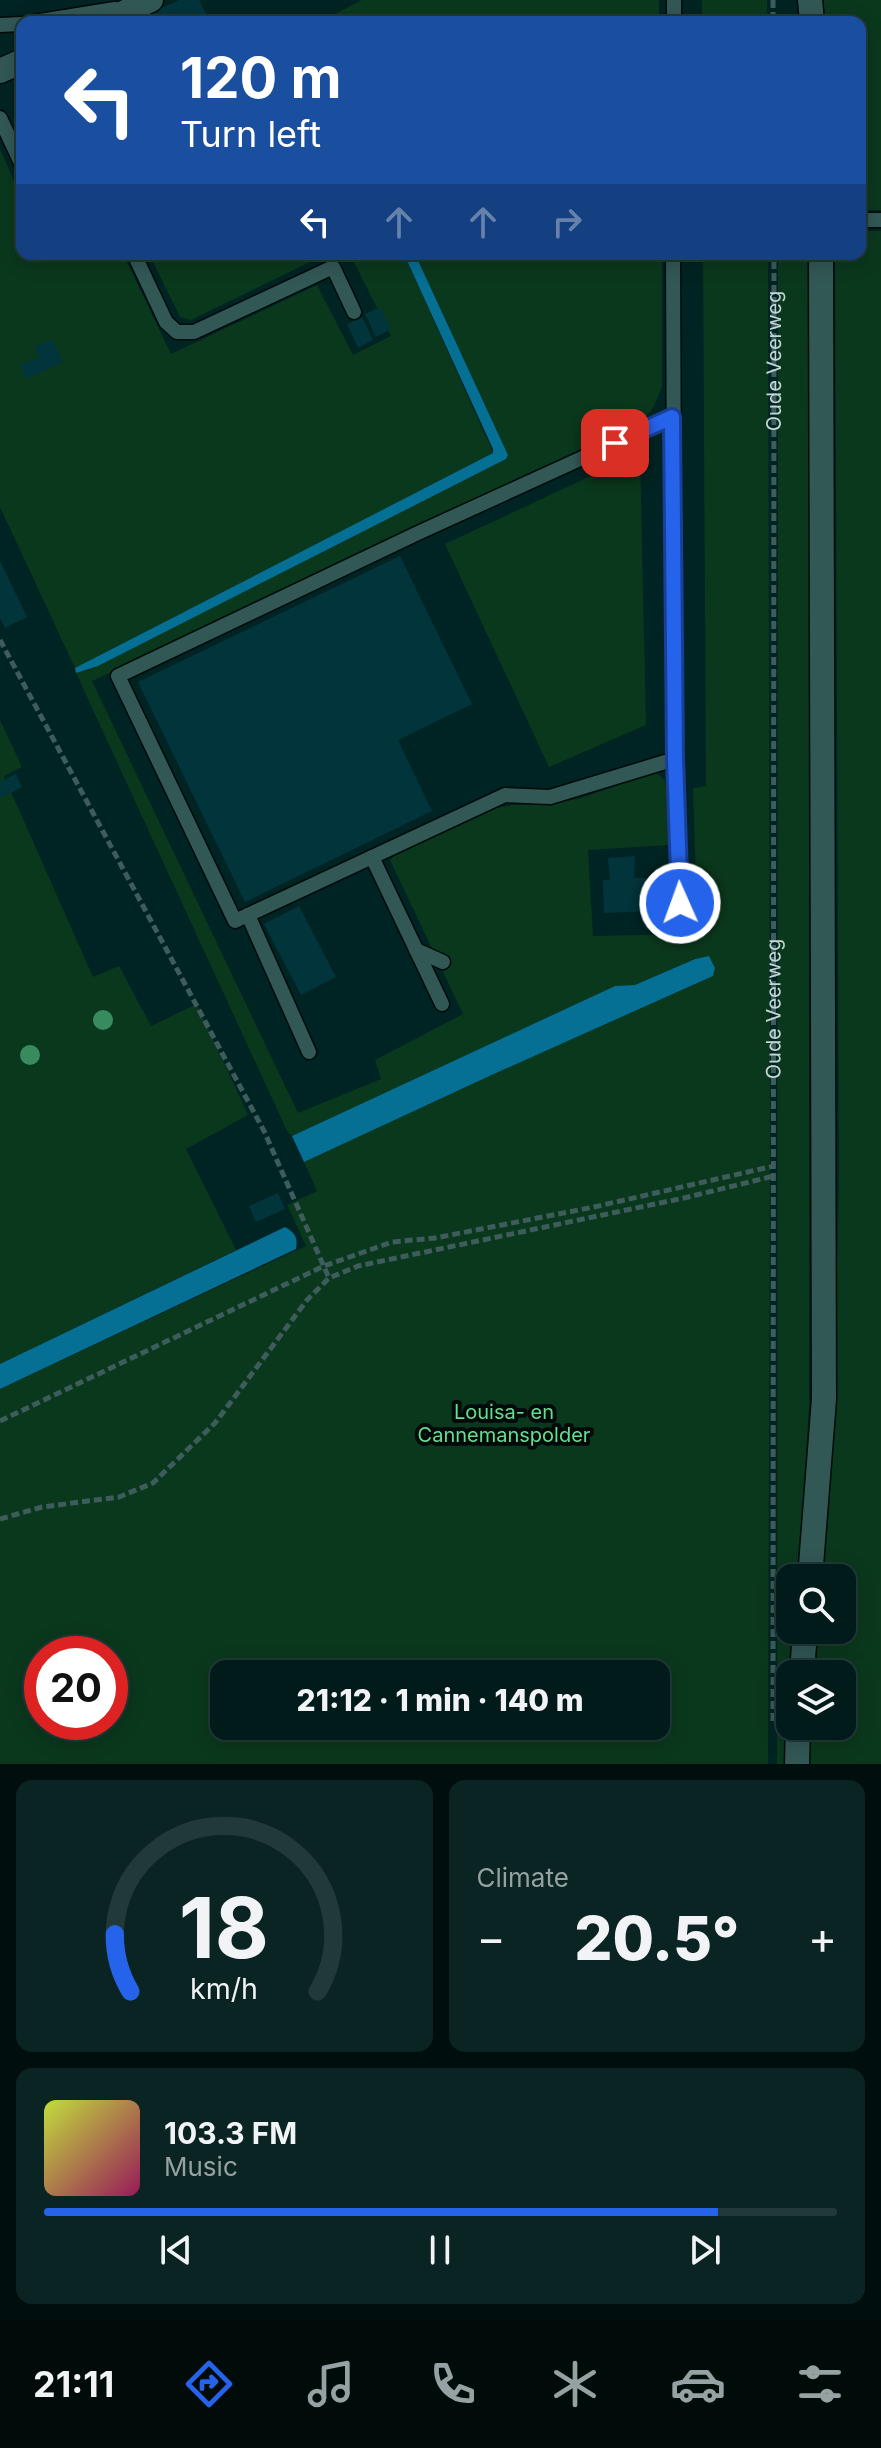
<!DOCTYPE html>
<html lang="en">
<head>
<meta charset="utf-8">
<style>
	:root { --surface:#001b1a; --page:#0a2423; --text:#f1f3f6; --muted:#95a1a2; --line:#223939; --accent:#2563eb }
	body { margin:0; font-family:Inter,sans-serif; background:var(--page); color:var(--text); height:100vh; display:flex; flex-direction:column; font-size:30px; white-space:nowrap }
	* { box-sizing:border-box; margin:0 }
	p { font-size:26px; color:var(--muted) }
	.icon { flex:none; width:44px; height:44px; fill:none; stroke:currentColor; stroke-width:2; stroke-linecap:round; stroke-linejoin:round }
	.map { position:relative; height:1764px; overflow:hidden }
	.panel { display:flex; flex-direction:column; gap:16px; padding:16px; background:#000f0e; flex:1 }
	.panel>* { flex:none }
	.hud { position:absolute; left:16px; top:16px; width:850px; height:244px; border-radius:16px; box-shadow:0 4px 20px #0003,0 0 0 2px var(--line); background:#1a4fa0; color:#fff; overflow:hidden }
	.fabs { position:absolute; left:776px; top:1564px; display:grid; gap:16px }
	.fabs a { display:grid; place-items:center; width:80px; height:80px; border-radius:16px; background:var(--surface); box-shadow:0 4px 20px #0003,0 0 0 2px var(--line); font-size:40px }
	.speed { position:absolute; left:24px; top:1636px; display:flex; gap:16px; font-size:40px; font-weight:700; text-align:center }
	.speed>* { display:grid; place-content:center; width:104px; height:104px; border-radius:50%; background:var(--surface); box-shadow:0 4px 20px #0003,0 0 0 2px var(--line); line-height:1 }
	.speed .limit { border:12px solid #d22; background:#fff; color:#111 }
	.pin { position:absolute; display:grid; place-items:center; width:68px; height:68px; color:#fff; margin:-34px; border-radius:16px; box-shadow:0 4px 12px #0006 }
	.me { position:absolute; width:88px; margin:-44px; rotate:358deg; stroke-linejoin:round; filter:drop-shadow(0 0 6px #0008) }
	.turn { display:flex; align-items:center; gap:28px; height:168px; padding:0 32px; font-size:36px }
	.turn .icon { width:104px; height:104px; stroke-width:2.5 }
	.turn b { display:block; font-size:56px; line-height:68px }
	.lanes { display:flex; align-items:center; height:76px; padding:0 32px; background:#0003; justify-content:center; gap:40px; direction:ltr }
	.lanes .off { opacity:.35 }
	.big { font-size:60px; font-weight:800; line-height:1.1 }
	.panel .tile { flex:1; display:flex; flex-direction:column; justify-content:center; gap:12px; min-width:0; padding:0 28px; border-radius:16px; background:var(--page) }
	.panel .dial { align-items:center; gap:0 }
	.dial svg { height:208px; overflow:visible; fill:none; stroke:var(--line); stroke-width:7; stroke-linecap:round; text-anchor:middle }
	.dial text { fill:var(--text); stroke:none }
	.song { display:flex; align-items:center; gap:24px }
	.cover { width:96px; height:96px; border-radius:12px; background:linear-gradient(135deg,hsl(70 70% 55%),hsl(330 70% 35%)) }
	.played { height:8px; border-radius:4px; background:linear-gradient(90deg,var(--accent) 85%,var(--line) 85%) }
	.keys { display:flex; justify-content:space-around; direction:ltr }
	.heat { display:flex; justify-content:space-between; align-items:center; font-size:44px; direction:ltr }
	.panel .tiles { flex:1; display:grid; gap:16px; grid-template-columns:1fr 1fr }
	.tile:last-child { grid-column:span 2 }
	.trip { position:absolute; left:210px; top:1660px; width:460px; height:80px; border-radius:16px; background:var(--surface); box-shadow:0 4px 20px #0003,0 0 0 2px var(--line); font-weight:800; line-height:80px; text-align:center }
	.tab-bar { display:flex; height:128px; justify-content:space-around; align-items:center; background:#000b0a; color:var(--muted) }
	.tab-bar .icon { width:56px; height:56px }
	.tab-bar .selected { color:var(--accent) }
	.tab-bar b { font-size:36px; color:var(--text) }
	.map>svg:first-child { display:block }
	.green { fill:#0a381d; fill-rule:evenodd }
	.water { fill:#056f94 }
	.building { fill:#02343c }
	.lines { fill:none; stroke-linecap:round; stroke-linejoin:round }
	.lane-casing { stroke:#000b0a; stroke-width:17 }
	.street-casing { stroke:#000b0a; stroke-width:27 }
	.secondary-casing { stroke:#000b0a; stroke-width:27 }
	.path { stroke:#3d5c5b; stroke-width:5; stroke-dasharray:8 4; stroke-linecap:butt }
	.lane { stroke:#325856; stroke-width:14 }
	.street { stroke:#325856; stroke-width:24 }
	.secondary { stroke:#325856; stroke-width:24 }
	.tree { fill:#388a5f }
	.route-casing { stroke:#184099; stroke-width:20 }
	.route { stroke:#2563eb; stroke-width:14 }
	.labels { text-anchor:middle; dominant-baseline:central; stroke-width:8; stroke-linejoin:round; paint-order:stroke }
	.street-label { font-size:20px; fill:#c2d6d5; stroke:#000a0a }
	.park-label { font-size:20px; fill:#66de90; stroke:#000a0a }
</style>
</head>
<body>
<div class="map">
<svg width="881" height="1764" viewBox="0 0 881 1764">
	<rect width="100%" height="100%" fill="#002423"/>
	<g class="green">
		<polygon points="362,0 659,0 659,22 320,22"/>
		<rect x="702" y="0" width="65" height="22"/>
		<polygon points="821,0 881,0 881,210 860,210 860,22 823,22"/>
		<polygon points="0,149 22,199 22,254 123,254 171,354 317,285 353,355 391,336 350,254 404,254 493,453 75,668 0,507"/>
		<polygon points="860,231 881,231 881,1764 806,1764 808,1726 842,1726 842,1674 812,1674 817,1630 842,1630 842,1578 822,1578 833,1436 839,1180 835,254 860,254"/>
		<polygon points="149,254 326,254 191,320 180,317"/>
		<path d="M415 254H662V387L653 408 639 425 92 681 298 1113 381 1079 375 1060 463 1014 390 860 399 850 484 810 514 805 557 803 581 798 616 786 642 771 656 772 665 781 666 789 668 845 588 850 593 936 687 934V914H697L693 788 706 786 703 254H768L770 1124 768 1764H0V1389L306 1246 287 1205 317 1191 304 1162 496 1073 713 976 709 956 694 959 635 985 615 986 292 1136 287 1131 76 673 98 666 506 459 508 455ZM42 1654H110V1722H42ZM224 1674H656V1726H224Z"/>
		<polygon points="778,254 810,254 809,1407 799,1578 790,1578 790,1630 795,1630 790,1674 785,1764 777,1764"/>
		<polygon points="640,453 646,725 549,767 445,544"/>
		<polygon points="0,720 22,767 4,776 93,977 119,966 151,1026 197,1004 248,1115 186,1149 236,1250 0,1364"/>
	</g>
	<g class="water">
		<polygon points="404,254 415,254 508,455 506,459 98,666 76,673 75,668 493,453 493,449"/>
		<polygon points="709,956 715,968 713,976 496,1073 304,1162 292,1136 615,986 635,985 695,959"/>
		<path d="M285 1227C295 1233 298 1237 296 1249L0 1389V1364Z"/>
	</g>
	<g class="building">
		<polygon points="180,0 199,0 206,14 194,22 130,22"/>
		<polygon points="380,307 391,329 376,337 365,314"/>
		<polygon points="362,317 373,340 358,348 347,324"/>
		<polygon points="52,339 63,362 26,379 20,365 39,357 35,347"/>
		<polygon points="400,556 472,704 398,740 432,811 245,902 138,682"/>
		<polygon points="0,561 27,617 5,628 0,618"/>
		<polygon points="16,774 22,787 0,798 0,782"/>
		<polygon points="635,856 634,878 650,878 652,911 604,913 603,880 610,880 608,858"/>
		<polygon points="299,906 336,977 301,995 264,924"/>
		<polygon points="278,1193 285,1209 256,1222 249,1206"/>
	</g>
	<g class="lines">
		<defs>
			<g id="lane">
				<polyline points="34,22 115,9"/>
				<polyline points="674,22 674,0"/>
				<polyline points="0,25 22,24"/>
				<polyline points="0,118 22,165"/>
				<polyline points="860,220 881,220"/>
				<polyline points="134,254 166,322 177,332 194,332 333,267 354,312"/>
				<polyline points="673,254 675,759 680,903"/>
				<polyline points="672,417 418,533 118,676 235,921 505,795 550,797 675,759"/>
				<polyline points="372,857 442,1004"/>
				<polyline points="248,915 309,1052"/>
				<polyline points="416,950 443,962"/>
			</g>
			<g id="street">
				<polyline points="104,22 151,0"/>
				<polyline points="0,71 22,61"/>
			</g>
			<g id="secondary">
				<polyline points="810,0 812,22"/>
				<polyline points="810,1578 824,1399 821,254"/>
				<polyline points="802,1674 805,1630"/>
				<polyline points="797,1764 798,1726"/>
			</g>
		</defs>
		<use href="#lane" class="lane-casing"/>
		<use href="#street" class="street-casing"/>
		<use href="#secondary" class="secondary-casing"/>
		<g class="path">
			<polyline points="773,0 773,22"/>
			<polyline points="0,640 264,1131 329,1278"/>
			<polyline points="0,1421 324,1266 392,1242 435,1238 594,1207 774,1166"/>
			<polyline points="0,1519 42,1507 119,1497 153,1483 215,1423 307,1300 329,1278 358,1266 684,1198 774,1176"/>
			<path id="s1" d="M773 1721 774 254"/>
		</g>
		<use href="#lane" class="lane"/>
		<use href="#street" class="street"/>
		<use href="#secondary" class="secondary"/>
	</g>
	<g class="tree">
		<circle cx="103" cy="1020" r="10"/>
		<circle cx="30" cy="1055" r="10"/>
	</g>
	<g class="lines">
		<defs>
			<polyline id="route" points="615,443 672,417 675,759 680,903"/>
		</defs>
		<use href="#route" class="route-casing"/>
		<use href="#route" class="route"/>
	</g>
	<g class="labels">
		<g class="street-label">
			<text stroke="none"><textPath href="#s1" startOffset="1360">Oude Veerweg</textPath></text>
			<text stroke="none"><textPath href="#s1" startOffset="712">Oude Veerweg</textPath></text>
		</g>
		<g class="park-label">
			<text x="504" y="1412">Louisa- en<tspan x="504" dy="23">Cannemanspolder</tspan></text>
		</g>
	</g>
</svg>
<div class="fabs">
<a><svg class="icon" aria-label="search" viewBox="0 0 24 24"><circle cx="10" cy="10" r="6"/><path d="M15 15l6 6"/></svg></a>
<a><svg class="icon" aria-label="layers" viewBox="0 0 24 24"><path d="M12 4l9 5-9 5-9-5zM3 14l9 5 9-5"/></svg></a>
</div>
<div class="speed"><div class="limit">20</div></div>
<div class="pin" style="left:615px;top:443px;background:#d93025"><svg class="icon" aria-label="arrive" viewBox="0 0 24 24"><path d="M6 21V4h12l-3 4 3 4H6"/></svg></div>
<svg class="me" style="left:680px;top:903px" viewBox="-20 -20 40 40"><circle r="17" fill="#2563eb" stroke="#fff" stroke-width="3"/><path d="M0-11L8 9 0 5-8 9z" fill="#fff"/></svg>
<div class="trip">21:12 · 1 min · 140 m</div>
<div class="hud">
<div class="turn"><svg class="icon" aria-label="left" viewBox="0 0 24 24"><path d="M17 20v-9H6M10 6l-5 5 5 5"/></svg><div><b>120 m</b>Turn left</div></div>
<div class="lanes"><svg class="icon" aria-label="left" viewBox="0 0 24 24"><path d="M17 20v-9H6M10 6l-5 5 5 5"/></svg><svg class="icon off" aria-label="ahead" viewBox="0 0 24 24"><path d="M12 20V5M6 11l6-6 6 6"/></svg><svg class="icon off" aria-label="ahead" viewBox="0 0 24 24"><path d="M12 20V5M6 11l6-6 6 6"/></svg><svg class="icon off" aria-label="right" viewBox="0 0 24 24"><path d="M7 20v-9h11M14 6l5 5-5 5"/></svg></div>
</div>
</div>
<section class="panel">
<div class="tiles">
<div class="tile dial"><svg viewBox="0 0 100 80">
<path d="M14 69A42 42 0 1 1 86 69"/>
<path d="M14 69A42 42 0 0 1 8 47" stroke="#2563eb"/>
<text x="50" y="56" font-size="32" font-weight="700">18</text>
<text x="50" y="72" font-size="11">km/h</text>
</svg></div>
<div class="tile"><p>Climate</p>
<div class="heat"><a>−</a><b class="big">20.5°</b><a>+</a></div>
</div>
<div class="tile">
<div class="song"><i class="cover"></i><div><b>103.3 FM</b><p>Music</p></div></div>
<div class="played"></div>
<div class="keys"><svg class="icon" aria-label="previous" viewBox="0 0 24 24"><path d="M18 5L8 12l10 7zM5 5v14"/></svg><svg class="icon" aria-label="pause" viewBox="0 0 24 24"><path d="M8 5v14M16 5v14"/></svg><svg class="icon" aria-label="next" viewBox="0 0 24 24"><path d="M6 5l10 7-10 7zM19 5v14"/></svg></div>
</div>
</div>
</section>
<nav class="tab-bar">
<b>21:11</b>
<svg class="icon selected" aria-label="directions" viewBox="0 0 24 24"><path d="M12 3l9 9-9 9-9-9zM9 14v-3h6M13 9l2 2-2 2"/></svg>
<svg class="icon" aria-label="music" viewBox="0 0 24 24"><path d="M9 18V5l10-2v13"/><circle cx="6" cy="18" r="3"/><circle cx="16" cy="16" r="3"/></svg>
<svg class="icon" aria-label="phone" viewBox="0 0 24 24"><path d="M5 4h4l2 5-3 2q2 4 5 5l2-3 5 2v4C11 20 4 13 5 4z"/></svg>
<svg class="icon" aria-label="climate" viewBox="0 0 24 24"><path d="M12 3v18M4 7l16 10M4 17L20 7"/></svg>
<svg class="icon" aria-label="car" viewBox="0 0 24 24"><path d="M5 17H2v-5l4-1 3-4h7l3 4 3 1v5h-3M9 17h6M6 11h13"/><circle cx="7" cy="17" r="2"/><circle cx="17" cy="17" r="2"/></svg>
<svg class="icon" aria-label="filters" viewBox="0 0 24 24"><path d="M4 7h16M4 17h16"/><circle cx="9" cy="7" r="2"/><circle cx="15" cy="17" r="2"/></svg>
</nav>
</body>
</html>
